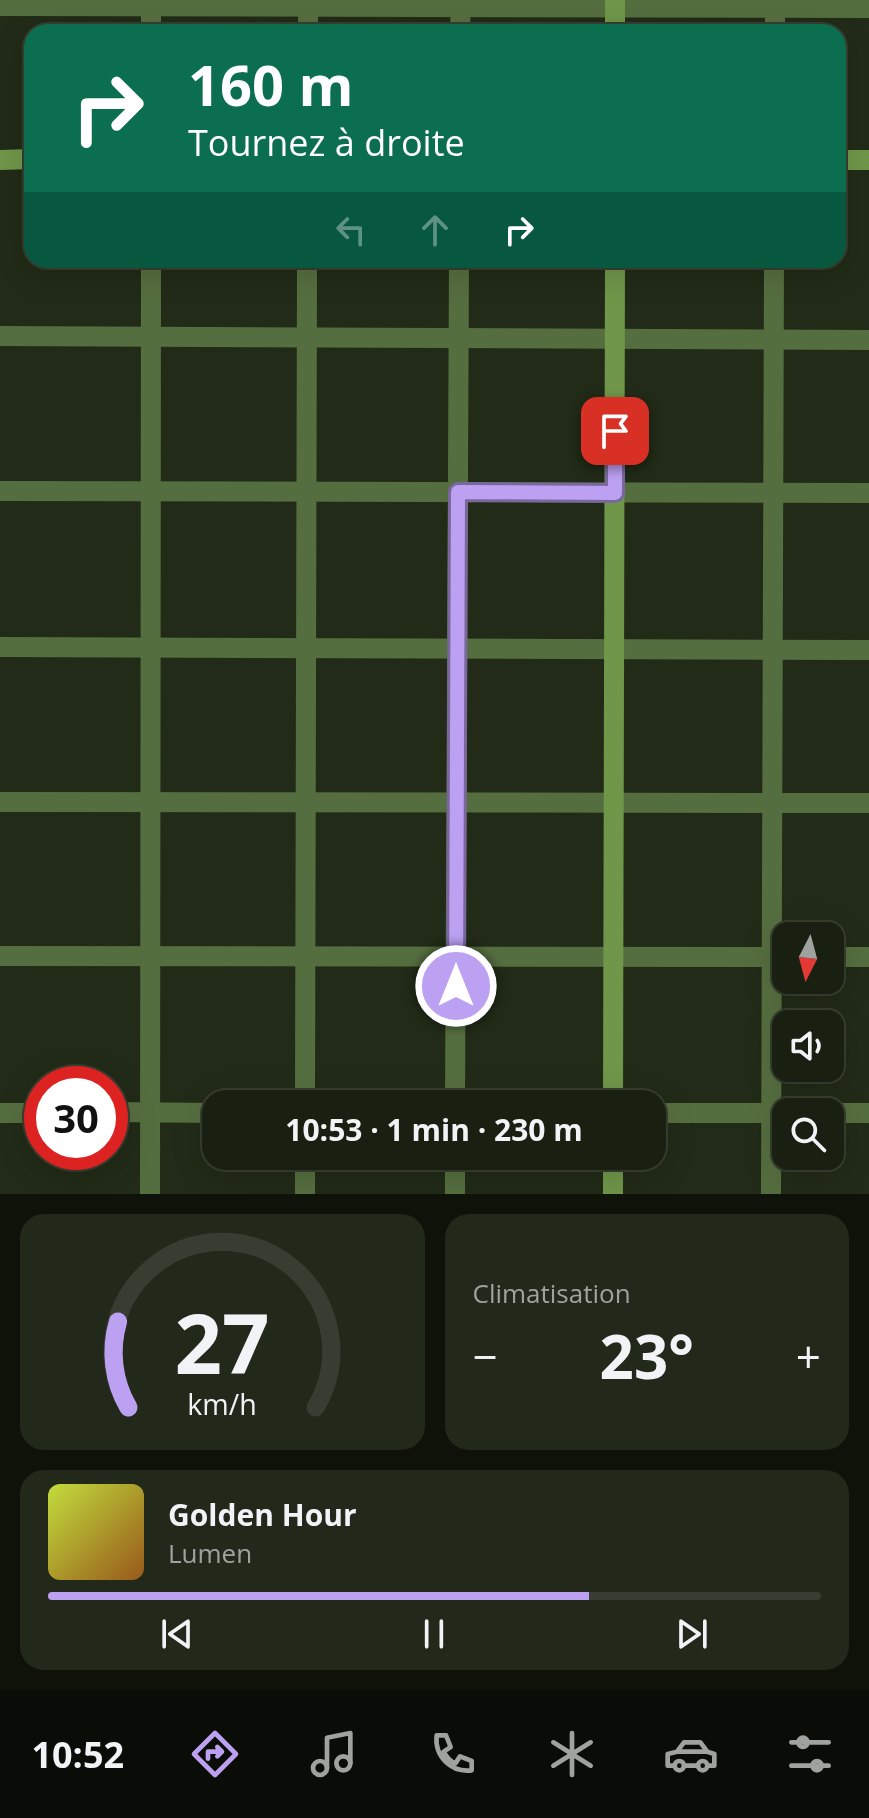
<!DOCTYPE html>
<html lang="fr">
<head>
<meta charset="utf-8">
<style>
	:root { --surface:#192011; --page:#22281a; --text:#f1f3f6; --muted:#9fa39f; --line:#373e31; --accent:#bca0f2 }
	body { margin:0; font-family:"Open Sans",sans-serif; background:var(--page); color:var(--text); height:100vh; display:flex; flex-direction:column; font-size:30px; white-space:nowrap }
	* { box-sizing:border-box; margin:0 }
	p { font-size:26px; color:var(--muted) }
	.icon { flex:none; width:44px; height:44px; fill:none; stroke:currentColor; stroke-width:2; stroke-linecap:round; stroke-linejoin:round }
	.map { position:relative; height:1194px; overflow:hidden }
	.details { display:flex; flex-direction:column; gap:20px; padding:20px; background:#0e1209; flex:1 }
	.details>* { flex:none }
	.hud { position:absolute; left:24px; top:24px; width:822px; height:244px; border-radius:24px; box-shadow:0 8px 32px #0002,0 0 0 2px var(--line); background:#0b6e4f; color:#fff; overflow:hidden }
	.needle { width:52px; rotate:186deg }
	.tools { position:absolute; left:772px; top:922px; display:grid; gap:16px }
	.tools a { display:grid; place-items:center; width:72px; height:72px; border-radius:16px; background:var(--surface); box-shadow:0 8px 32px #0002,0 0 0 2px var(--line); font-size:40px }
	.speed { position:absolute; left:24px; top:1066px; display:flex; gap:16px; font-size:40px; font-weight:700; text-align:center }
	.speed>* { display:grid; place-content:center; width:104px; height:104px; border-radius:50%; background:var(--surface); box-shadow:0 8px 32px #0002,0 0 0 2px var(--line); line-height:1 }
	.speed .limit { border:12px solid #d22; background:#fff; color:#111 }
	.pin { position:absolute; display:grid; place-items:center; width:68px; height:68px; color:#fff; margin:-34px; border-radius:16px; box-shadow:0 4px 12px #0006 }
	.me { position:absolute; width:88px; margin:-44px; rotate:0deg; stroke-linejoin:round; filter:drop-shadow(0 0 6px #0008) }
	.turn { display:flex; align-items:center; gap:28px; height:168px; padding:0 32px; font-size:36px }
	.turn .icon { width:104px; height:104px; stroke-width:2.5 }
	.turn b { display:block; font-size:56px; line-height:68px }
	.lanes { display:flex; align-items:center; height:76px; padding:0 32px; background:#0003; justify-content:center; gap:40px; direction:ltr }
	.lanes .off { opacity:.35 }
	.big { font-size:60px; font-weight:700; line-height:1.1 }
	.details .card { flex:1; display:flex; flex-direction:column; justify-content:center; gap:12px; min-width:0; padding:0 28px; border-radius:24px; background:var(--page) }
	.details .dial { align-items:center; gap:0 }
	.dial svg { height:208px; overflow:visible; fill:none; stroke:var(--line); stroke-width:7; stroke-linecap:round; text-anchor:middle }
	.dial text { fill:var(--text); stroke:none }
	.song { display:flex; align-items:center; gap:24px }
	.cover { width:96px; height:96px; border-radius:12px; background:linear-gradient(135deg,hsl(70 70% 55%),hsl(30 70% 35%)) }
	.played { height:8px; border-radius:4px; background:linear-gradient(90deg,var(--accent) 70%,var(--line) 70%) }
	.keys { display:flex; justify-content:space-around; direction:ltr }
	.heat { display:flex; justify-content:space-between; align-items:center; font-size:44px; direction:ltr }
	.details .tiles { flex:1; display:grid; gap:20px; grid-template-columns:1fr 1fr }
	.card:last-child { grid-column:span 2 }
	.trip { position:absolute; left:202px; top:1090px; width:464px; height:80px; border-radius:24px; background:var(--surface); box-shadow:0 8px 32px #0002,0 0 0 2px var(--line); font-weight:700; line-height:80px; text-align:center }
	.tabs { display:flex; height:128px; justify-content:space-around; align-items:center; background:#0a0d07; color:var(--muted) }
	.tabs .icon { width:56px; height:56px }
	.tabs .selected { color:var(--accent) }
	.tabs b { font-size:36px; color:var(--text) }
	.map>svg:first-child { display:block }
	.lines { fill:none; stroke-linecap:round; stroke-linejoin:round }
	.street { stroke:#556e3f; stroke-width:20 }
	.secondary { stroke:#6f9649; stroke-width:20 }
	.route-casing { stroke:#7a689d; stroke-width:20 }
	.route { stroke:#bca0f2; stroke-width:14 }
</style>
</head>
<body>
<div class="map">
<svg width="869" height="1194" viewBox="0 0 869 1194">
	<rect width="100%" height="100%" fill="#212b17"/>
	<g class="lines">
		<g class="street">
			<polyline points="0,6 869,8"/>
			<polyline points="151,32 151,0"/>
			<polyline points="308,32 308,0"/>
			<polyline points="460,32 461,0"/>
			<polyline points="775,32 775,0"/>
			<polyline points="0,336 869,340"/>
			<polyline points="0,491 869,493"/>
			<polyline points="0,647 869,650"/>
			<polyline points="0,802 869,803"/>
			<polyline points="0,956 786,957"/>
			<polyline points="830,957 869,957"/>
			<polyline points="305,1104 307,260"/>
			<polyline points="455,1104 459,260"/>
			<polyline points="110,1112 216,1113"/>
			<polyline points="0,1113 42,1113"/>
			<polyline points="652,1113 786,1113"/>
			<polyline points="830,1113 869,1113"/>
			<polyline points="150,1194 151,260"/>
			<polyline points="305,1194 305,1156"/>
			<polyline points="455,1194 455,1156"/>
			<polyline points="771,1194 774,260"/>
		</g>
		<g class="secondary">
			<polyline points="615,0 615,32"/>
			<polyline points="0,160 32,159"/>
			<polyline points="838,160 869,160"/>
			<polyline points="613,1104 615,260"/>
			<polyline points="613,1194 613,1156"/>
		</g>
	</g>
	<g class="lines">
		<defs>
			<polyline id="route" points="456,986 458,492 615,493 615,431"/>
		</defs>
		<use href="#route" class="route-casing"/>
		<use href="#route" class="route"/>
	</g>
</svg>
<div class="tools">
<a><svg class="needle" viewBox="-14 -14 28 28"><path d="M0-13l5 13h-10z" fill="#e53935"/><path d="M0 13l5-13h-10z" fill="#9fa39f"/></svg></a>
<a><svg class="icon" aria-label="sound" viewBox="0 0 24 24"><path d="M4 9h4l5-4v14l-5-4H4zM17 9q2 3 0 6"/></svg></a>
<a><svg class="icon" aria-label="search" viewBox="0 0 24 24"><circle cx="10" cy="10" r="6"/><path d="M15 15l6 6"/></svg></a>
</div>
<div class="speed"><div class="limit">30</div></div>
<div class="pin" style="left:615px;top:431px;background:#d93025"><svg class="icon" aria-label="arrive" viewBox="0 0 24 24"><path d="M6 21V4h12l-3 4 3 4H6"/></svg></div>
<svg class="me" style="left:456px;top:986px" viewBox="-20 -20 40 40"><circle r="17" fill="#bca0f2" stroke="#fff" stroke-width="3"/><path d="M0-11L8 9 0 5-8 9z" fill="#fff"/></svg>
<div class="trip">10:53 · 1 min · 230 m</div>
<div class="hud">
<div class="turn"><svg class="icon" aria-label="right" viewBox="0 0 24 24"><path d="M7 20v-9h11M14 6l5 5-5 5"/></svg><div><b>160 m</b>Tournez à droite</div></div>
<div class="lanes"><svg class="icon off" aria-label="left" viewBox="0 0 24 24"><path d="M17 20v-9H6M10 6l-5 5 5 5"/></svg><svg class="icon off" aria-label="ahead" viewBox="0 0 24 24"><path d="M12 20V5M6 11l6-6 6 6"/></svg><svg class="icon" aria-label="right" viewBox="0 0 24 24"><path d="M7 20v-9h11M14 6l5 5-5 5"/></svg></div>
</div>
</div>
<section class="details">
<div class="tiles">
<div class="card dial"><svg viewBox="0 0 100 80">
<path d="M14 69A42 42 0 1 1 86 69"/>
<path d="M14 69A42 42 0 0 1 10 36" stroke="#bca0f2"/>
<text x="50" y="56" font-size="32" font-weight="700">27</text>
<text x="50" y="72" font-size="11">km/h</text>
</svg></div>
<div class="card"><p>Climatisation</p>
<div class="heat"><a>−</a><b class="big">23°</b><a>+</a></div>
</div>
<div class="card">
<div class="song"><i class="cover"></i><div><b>Golden Hour</b><p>Lumen</p></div></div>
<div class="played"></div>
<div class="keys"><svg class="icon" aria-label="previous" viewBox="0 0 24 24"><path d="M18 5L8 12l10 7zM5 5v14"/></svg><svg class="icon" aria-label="pause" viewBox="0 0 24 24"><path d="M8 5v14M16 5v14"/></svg><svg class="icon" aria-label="next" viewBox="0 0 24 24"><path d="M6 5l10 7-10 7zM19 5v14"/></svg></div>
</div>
</div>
</section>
<nav class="tabs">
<b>10:52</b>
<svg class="icon selected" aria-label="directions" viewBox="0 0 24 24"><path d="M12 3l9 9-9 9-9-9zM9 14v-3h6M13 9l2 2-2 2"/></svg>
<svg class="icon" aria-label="music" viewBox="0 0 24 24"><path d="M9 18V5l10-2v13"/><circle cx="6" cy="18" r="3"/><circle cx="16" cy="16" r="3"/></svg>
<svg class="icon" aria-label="phone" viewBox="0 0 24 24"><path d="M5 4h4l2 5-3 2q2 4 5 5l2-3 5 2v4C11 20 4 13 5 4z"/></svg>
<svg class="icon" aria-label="climate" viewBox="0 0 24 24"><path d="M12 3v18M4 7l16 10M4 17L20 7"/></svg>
<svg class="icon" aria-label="car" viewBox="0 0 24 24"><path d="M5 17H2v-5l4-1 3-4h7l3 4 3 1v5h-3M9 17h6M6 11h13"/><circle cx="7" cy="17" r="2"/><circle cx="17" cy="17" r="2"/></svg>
<svg class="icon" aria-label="filters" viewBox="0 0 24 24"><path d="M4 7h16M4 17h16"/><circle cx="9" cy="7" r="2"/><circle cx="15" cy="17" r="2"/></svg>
</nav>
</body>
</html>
